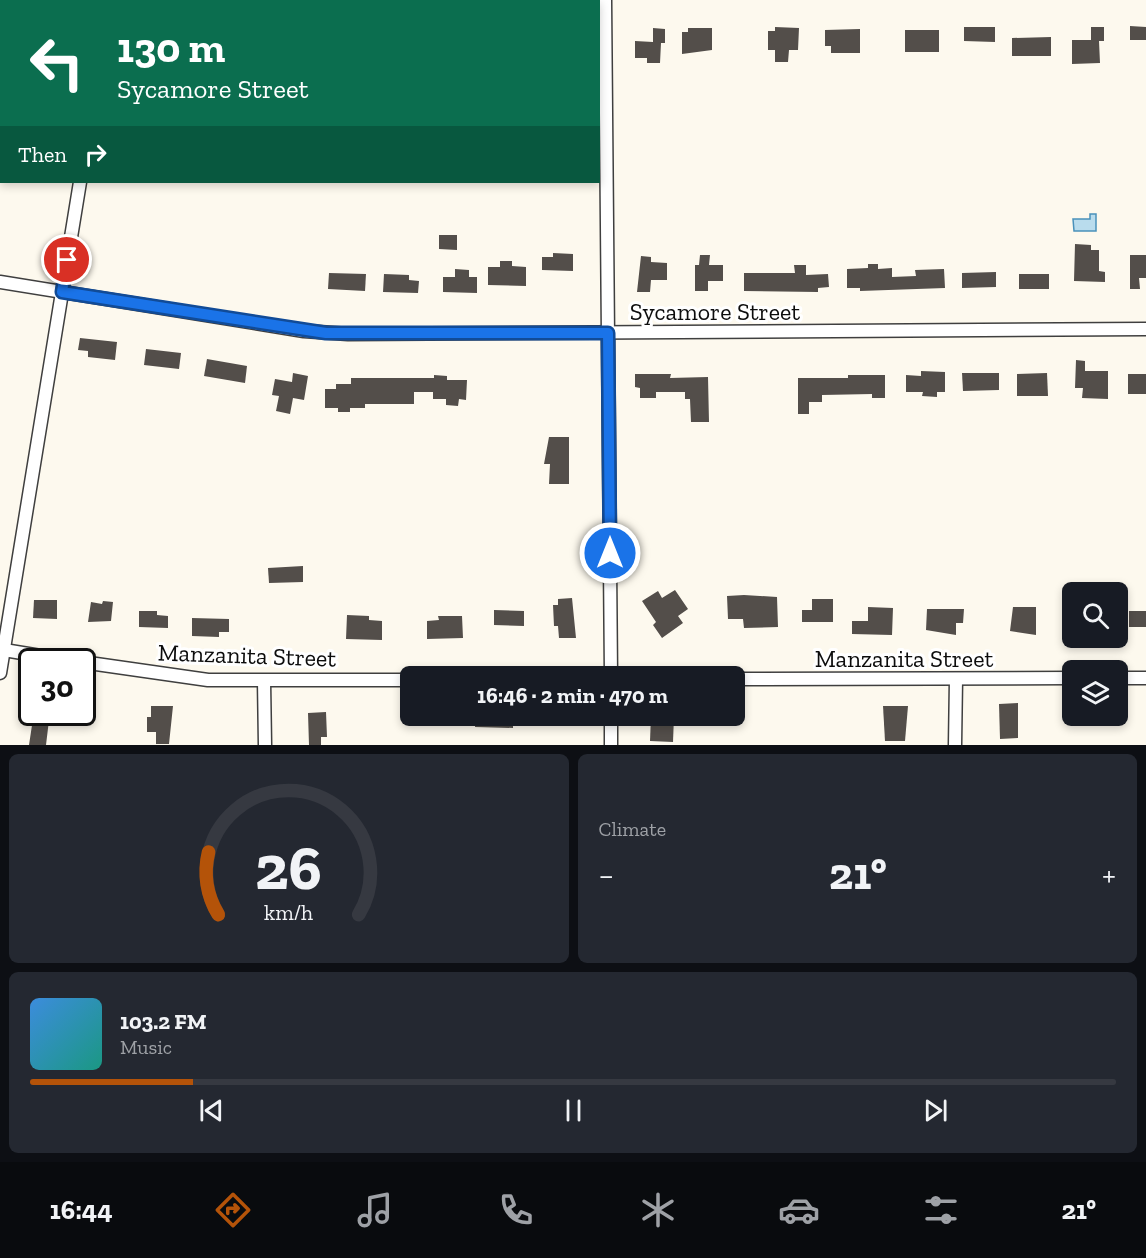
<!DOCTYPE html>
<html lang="en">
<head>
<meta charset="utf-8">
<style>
	:root { --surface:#171b24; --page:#242831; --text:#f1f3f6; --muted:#9ea1a6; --line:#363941; --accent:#b45309 }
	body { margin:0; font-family:"Zilla Slab",serif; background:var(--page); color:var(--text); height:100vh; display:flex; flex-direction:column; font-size:22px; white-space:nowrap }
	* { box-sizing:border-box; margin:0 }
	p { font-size:20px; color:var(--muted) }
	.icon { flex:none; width:33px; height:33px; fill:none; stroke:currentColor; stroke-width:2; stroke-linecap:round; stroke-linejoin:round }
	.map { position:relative; height:745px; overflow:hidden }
	.side { display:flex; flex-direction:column; gap:9px; padding:9px; background:#0d0f14; flex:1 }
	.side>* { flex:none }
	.top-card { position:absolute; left:0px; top:0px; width:600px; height:183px; box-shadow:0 3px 9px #0003; background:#0b6e4f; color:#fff; overflow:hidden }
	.fabs { position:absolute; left:1062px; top:582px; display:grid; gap:12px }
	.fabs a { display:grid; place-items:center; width:66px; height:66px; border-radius:9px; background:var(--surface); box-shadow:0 3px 9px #0003; font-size:30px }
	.speed { position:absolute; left:18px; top:648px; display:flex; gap:12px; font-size:30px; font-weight:700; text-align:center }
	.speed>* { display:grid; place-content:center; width:78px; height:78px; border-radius:50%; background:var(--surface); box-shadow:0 3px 9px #0003; line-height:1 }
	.speed .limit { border:3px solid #111; border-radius:9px; background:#fff; color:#111 }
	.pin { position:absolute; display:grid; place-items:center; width:51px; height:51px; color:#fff; margin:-26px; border:3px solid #fff; border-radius:50%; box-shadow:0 2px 6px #0007 }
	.me { position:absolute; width:66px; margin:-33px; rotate:0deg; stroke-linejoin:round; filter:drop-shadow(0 0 4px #0008) }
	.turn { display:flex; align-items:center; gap:21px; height:126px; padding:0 18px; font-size:27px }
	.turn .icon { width:78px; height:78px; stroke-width:2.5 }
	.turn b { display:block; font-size:42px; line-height:51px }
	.then { display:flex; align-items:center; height:57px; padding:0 18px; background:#0003; gap:12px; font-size:22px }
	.big { font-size:45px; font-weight:700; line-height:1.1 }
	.side .tile { flex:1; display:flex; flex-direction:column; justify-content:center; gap:9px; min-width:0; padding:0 21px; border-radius:9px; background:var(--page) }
	.side .dial { align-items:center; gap:0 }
	.dial svg { height:156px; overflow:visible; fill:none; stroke:var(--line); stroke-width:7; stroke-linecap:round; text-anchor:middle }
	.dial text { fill:var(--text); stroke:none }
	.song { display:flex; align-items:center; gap:18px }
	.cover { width:72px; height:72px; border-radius:9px; background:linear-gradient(135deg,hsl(210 70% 55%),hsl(170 70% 35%)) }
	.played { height:6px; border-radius:3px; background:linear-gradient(90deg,var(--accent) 15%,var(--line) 15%) }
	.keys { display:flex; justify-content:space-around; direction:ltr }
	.heat { display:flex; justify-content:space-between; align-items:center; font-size:33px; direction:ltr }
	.side .tiles { flex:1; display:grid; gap:9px; grid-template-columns:1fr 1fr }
	.tile:last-child { grid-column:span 2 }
	.trip { position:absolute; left:400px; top:666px; width:345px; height:60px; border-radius:9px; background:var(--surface); box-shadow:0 3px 9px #0003; font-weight:700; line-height:60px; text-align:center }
	.tabs { display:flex; height:96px; justify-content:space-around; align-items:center; background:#090b0e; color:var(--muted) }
	.tabs .icon { width:42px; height:42px }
	.tabs .selected { color:var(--accent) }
	.tabs b { font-size:27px; color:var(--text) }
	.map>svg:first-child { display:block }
	.water { fill:#b9dced; stroke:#4a91ba; stroke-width:1.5 }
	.building { fill:#534e4a }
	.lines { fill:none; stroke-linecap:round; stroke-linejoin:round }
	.street-casing { stroke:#3f3f3f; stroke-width:15 }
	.street { stroke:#fff; stroke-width:12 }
	.route-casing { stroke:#114b97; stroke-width:15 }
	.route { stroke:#1a73e8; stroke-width:10 }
	.labels { text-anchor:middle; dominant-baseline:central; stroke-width:6; stroke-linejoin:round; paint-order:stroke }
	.street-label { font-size:24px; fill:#0c0c0c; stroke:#fff }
</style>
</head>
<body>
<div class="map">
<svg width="1146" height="745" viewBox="0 0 1146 745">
	<rect width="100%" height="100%" fill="#fdf9ee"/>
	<polygon class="water" points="1090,214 1096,214 1096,231 1074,231 1073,219 1090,219"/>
	<g class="building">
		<polygon points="1130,26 1146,27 1146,40 1130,40"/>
		<polygon points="775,27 799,28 798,50 789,50 788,62 775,62 775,50 768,50 768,31 775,31"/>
		<polygon points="964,27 995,27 995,42 964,41"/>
		<polygon points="1091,27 1104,27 1104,41 1099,41 1100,63 1072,64 1072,40 1091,40"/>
		<polygon points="653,28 665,29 665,43 661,43 660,63 647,63 647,58 635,58 635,41 653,42"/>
		<polygon points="688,28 712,28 712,50 682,54 682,32 688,32"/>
		<polygon points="860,29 860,53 831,53 831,46 825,46 825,30"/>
		<rect x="905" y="30" width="34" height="22"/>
		<polygon points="1051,37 1051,56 1012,56 1012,38"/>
		<polygon points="439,235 457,235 457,250 439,249"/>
		<polygon points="1075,244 1091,245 1091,250 1099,250 1099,271 1105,272 1105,282 1074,281"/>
		<polygon points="553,253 573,254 573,271 542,270 542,257 553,257"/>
		<polygon points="700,255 710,255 709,265 723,265 723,281 708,281 708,291 695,291 695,265 699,265"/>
		<polygon points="1130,255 1146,255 1146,278 1139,278 1140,289 1130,289"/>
		<polygon points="641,256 651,257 651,262 667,263 667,280 651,280 650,292 637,292"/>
		<polygon points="500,261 512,261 512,266 526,267 526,286 488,285 488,267 500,267"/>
		<polygon points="868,264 878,264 878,269 892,268 892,277 916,276 915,270 944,269 945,288 860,291 860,288 847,288 847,269 868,268"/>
		<polygon points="794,265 806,265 806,275 828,274 829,287 818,288 818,292 744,291 744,273 795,273"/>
		<polygon points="455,269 469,270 469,277 477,277 477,293 443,292 443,277 455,277"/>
		<polygon points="996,272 996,287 962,288 962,273"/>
		<polygon points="329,273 366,274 365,291 328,289"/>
		<polygon points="384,274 409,275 409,280 419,281 418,293 383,292"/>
		<rect x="1019" y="274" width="30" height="15"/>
		<polygon points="80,338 117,342 115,360 88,357 88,351 78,350"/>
		<polygon points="146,349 181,353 179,369 144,365"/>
		<polygon points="207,359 247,366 245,383 204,376"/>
		<polygon points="1076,360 1085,361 1085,371 1108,371 1108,399 1082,398 1083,388 1075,388"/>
		<polygon points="921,371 945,372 945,392 937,392 937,397 922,396 923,392 906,392 906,375 921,376"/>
		<polygon points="293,373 308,376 304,400 293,398 290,414 276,411 279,396 272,395 275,379 292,382"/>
		<polygon points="962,373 999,373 999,390 963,391"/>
		<polygon points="1047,373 1048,396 1017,396 1017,374"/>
		<polygon points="635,374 671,374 670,378 708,377 709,422 691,422 690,399 685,399 685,392 656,392 656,398 640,398 640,388 635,387"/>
		<rect x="1128" y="374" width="18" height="20"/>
		<polygon points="434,375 447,376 447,380 467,380 466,400 459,399 458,406 446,405 446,399 433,399 433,392 414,392 414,404 365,404 365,408 350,408 350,412 338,412 338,408 325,408 325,389 336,389 336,384 351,384 351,378 434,378"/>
		<polygon points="848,375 885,375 885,398 872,398 872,394 822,395 822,402 809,402 809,414 798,414 798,378 848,378"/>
		<polygon points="549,437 569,437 569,484 549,484 550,464 544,464"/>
		<polygon points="303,566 303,582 269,583 268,568"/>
		<polygon points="675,590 688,609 678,616 683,623 662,638 653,625 656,622 642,601 658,591 662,598"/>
		<polygon points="744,595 777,597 778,627 744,628 743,619 728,619 727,596"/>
		<polygon points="572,598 576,638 559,638 558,626 554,626 553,605 558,605 558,599"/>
		<polygon points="812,599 833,599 833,622 802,622 802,610 812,610"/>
		<polygon points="34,600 57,600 57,619 33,618"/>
		<polygon points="103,601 113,602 111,621 88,622 91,602 102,604"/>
		<polygon points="868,607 893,608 892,635 852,634 852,621 868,621"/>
		<polygon points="1013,607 1036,607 1036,635 1010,631"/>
		<polygon points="927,609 964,609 963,623 956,623 956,635 926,630"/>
		<polygon points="494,610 524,611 524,626 494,625"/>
		<polygon points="139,611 157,611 157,615 168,616 168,628 139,627"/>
		<rect x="1129" y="611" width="17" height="16"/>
		<polygon points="347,615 369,616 369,620 382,621 382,640 346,639"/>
		<polygon points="438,616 462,616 463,638 427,639 427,621 439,620"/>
		<polygon points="192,618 229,619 229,632 219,632 219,637 192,636"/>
		<polygon points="1018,703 1018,738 1000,739 999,704"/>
		<polygon points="151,706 173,706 169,744 156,744 156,732 147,732 147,717 151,717"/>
		<polygon points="883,706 908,706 905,741 885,741"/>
		<polygon points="34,712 64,712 63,722 49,720 46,745 29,745"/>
		<polygon points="326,712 327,737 321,737 321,745 309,745 308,713"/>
		<polygon points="476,716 513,716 513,728 475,727"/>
		<polygon points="651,716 674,716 673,742 650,741"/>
	</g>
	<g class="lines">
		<defs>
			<g id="street">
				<polyline points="605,0 611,676"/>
				<polyline points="109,2 109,0"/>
				<polyline points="0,282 304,331 348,334 1146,329"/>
				<polyline points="4,650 77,662"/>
				<polyline points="82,662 208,680 411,680"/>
				<polyline points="0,673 80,182"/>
				<polyline points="1118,678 1146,678"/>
				<polyline points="735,679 1072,678"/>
				<polyline points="264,681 265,745"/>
				<polyline points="611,716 611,745"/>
				<polyline points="955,745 956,679"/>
			</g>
		</defs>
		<use href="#street" class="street-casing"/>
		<use href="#street" class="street"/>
	</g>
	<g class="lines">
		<defs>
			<polyline id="route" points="67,260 62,292 326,333 608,333 610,553"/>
		</defs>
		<use href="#route" class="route-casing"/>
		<use href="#route" class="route"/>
	</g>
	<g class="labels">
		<g class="street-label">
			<text x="715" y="311">Sycamore Street</text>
			<text transform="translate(247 655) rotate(2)">Manzanita Street</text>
			<text x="904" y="658">Manzanita Street</text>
		</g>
	</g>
</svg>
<div class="fabs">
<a><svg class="icon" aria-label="search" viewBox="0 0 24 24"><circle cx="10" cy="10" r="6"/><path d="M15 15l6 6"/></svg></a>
<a><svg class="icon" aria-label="layers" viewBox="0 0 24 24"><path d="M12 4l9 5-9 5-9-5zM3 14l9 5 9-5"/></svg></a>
</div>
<div class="speed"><div class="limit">30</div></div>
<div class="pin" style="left:67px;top:260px;background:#d93025"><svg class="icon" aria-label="arrive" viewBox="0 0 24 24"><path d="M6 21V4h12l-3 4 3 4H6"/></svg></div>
<svg class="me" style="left:610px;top:553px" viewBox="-20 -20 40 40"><circle r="17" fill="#1a73e8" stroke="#fff" stroke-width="3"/><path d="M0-11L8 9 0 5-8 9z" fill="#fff"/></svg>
<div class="trip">16:46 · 2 min · 470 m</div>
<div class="top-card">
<div class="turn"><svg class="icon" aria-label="left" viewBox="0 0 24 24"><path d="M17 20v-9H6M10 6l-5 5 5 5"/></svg><div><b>130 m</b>Sycamore Street</div></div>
<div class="then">Then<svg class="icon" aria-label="right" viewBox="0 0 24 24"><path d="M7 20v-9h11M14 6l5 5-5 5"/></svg></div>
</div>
</div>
<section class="side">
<div class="tiles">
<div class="tile dial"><svg viewBox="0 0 100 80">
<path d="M14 69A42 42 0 1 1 86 69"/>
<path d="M14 69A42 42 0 0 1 9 37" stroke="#b45309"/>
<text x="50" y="56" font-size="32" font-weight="700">26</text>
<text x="50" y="72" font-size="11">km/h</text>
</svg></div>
<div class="tile"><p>Climate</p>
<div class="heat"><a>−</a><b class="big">21°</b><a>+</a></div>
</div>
<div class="tile">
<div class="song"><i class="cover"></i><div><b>103.2 FM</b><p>Music</p></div></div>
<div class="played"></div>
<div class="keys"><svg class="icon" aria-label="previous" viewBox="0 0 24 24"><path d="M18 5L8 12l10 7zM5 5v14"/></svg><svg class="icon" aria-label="pause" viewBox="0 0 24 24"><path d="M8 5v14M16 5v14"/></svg><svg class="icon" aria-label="next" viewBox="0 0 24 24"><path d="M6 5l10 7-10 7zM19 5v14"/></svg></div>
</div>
</div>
</section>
<nav class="tabs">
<b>16:44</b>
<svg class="icon selected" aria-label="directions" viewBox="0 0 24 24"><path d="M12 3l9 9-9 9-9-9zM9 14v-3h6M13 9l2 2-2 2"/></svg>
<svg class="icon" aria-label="music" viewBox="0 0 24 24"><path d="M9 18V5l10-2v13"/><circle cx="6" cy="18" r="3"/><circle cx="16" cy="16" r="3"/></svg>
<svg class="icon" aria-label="phone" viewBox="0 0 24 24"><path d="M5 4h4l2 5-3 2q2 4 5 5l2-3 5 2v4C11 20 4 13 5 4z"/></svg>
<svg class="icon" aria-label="climate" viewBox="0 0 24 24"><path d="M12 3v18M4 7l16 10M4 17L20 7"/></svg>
<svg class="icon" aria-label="car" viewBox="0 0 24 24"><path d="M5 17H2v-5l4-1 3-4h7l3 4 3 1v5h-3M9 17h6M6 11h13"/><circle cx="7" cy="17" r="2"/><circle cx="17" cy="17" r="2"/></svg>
<svg class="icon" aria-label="filters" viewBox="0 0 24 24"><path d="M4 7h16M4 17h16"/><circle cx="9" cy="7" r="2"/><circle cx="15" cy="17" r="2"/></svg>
<b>21°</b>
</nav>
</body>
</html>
